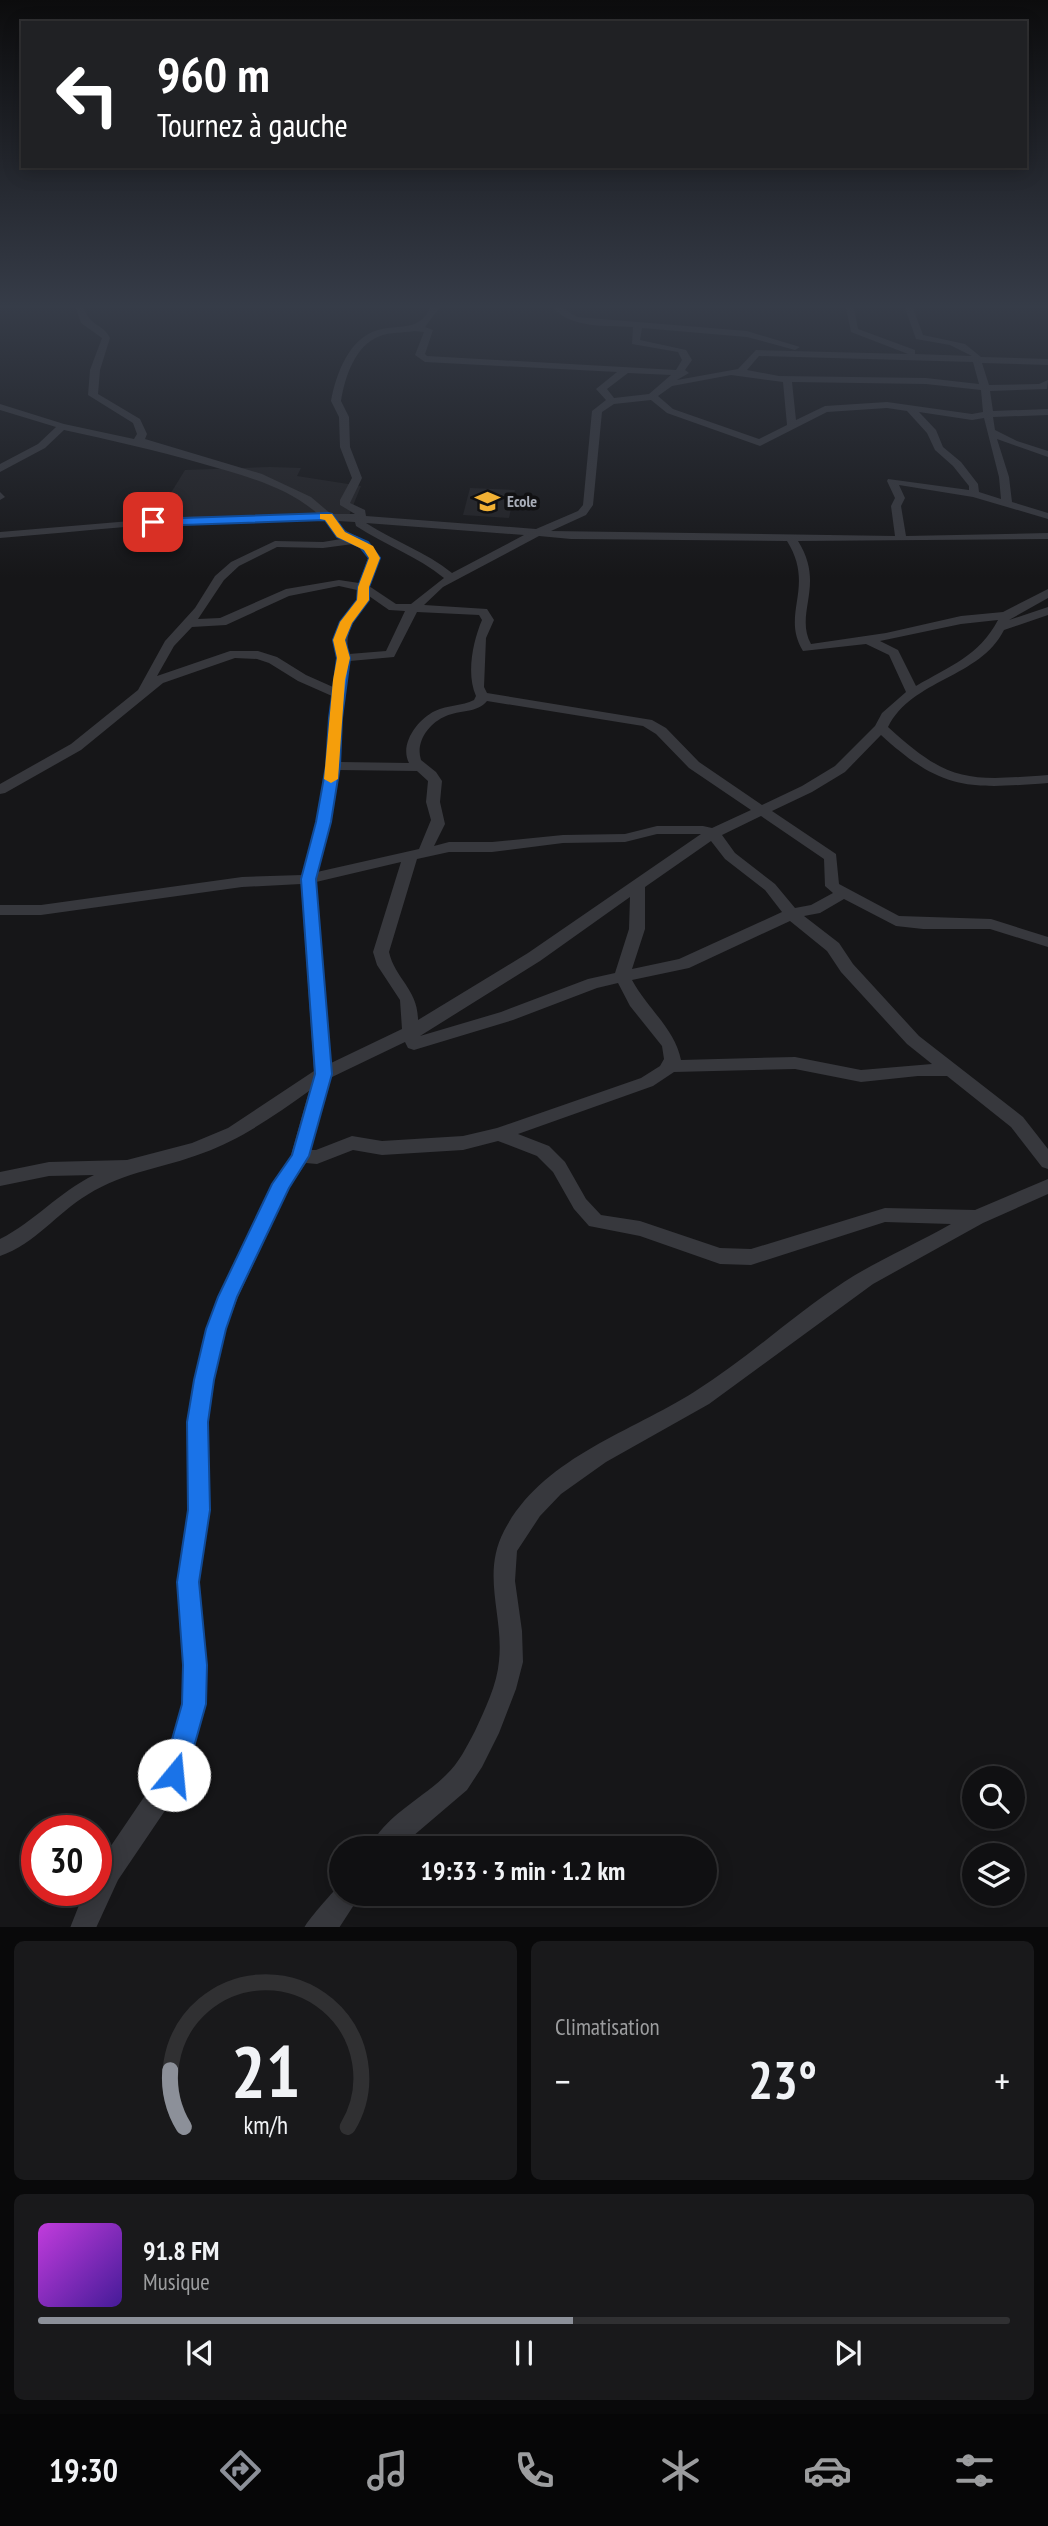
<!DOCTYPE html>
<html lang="fr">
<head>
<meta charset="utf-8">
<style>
	:root { --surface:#101012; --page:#19191b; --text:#f1f3f6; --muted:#9c9d9f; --line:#303032; --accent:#8c9099 }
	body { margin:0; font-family:"PT Sans Narrow",sans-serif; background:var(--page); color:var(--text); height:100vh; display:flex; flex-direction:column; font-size:26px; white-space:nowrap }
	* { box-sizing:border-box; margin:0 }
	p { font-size:23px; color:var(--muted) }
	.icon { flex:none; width:38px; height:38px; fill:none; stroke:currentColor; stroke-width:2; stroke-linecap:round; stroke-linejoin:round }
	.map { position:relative; height:1927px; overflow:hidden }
	.side { display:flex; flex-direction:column; gap:14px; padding:14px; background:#09090a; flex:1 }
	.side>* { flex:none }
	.banner { position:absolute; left:21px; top:21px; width:1006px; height:147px; border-radius:0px; box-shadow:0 4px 18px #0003,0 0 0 2px var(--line); background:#202124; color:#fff; overflow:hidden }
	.fabs { position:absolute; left:962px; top:1766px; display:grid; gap:14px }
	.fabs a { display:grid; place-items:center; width:63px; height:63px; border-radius:50%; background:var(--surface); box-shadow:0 4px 18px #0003,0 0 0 2px var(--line); font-size:35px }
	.speed { position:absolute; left:21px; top:1815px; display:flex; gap:14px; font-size:35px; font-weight:700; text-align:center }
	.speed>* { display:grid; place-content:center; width:91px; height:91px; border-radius:50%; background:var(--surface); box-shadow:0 4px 18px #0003,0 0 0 2px var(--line); line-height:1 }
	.speed .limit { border:10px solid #d22; background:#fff; color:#111 }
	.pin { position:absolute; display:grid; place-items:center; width:60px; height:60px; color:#fff; margin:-30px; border-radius:14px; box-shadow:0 4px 10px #0006 }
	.me { position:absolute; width:77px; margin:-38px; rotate:17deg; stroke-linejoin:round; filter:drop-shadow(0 0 5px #0008) }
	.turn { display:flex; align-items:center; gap:24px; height:147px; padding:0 21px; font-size:32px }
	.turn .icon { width:91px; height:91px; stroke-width:2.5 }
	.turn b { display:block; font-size:49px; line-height:60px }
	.big { font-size:52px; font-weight:800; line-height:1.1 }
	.side .tile { flex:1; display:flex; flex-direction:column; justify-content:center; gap:10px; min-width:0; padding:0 24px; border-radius:10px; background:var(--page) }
	.side .dial { align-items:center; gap:0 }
	.dial svg { height:182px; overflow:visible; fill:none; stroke:var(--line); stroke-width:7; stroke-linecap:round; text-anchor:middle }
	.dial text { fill:var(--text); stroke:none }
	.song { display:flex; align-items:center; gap:21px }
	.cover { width:84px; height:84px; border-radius:10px; background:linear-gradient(135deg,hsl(290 70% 55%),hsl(260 70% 35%)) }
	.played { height:7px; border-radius:4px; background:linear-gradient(90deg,var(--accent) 55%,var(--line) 55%) }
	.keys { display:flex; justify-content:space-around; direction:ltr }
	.heat { display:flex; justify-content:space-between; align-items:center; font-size:38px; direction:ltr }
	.side .tiles { flex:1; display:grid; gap:14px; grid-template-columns:1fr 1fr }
	.tile:last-child { grid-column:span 2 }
	.trip { position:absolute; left:329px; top:1836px; width:388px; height:70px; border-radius:35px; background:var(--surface); box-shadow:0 4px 18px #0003,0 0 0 2px var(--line); font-weight:800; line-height:70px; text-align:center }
	.tab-bar { display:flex; height:112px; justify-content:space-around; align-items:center; background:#060607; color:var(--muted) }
	.tab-bar .icon { width:49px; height:49px }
	.tab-bar .active { color:var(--accent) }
	.tab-bar b { font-size:32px; color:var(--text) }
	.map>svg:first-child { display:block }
	.built { fill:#222225 }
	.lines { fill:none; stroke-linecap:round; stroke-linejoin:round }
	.minor { fill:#37383d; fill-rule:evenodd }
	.route { fill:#1a73e8; stroke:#114b97; stroke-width:2 }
	.slow { fill:#f59e0b }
	.labels { text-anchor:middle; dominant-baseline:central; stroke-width:7; stroke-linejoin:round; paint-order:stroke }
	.far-poi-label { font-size:16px; font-weight:bold; fill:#a8adb8; stroke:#111113; text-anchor:start }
</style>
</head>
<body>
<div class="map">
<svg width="1048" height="1928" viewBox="0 0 1048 1928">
	<rect width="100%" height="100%" fill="#161618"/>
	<g class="built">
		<polygon points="270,467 301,468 297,476 361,486 348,518 300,516 153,522 185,470"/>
		<polygon points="470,488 515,490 509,518 463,515"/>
	</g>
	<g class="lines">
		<g class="minor">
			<path d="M76 308H84C91 328 103 323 110 338L100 370 98 394 140 419 147 434 145 439 262 474 311 497 331 514H355L340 505V500L352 478 340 447 339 417 331 401C336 374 349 338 378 330 400 324 419 332 430 308H439L425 327 433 330 425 354 427 356 676 370 682 360 678 352 632 344 633 327C606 325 573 329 553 308H563L577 317 747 331 800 347 795 350 747 337 642 328 640 340 686 350 692 360 685 370 689 373 677 380 738 369 756 350 908 354 851 332 846 308H854L858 329 915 350V354L972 356 950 345 916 339 905 308H913L923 335 965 344 981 357 1048 359V365L982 363 989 385 1039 384 1048 380 1047 389 990 391 993 411 1048 409V415L993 417 995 430 1017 441 1048 451V457L997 439 1009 477 1012 502 1048 513V519L973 497 899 485 905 498 901 506 906 536 1048 533V539L798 541C826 585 794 613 811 644L886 633 961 616 1003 612 1048 589V598L1009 620 1048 607V615L1004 630C980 678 912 679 888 727 949 783 968 781 1048 775V783C969 789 942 791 881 735L845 772 812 792 772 811 836 854 839 884 899 916 991 919 1048 937V947L990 929H923L896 926 844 899 820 913 804 916 839 943 853 964 919 1036 1023 1117 1048 1149V1169L1042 1167 1011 1127 947 1076H918L861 1082 795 1069 674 1072 653 1086 518 1134 549 1146 565 1162 586 1199 601 1215 640 1221 720 1248 751 1249 885 1208 975 1210 1048 1179V1194L983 1223 873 1284 709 1404 606 1462 561 1494 540 1516 517 1551 515 1581 522 1631 523 1662 516 1689 499 1733 482 1767 467 1790 399 1848H370C384 1816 422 1799 446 1775 459 1763 467 1746 475 1731 485 1709 497 1685 499 1661 504 1616 481 1575 504 1531 542 1458 629 1433 694 1392 747 1359 792 1316 844 1282 878 1260 916 1244 951 1224L885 1222 751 1265 720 1264 640 1236 589 1226 574 1209 553 1172 537 1156 498 1141 463 1150 382 1155 353 1150 317 1164 306 1163 289 1188 238 1297 226 1329 214 1380 208 1422 210 1510 199 1582 207 1665 206 1704 183 1784 118 1880 96 1928H70L85 1890H96V1869L100 1862 163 1769 182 1704 183 1665 177 1582 188 1510V1422L194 1380 206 1329 218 1297 273 1184 289 1162 309 1091C275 1115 242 1139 203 1153 162 1169 127 1170 87 1195 57 1213 35 1244 0 1256V1239C34 1222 59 1192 94 1175L49 1176 0 1186V1172L49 1162 127 1160 192 1143 228 1128 314 1071 301 884 242 887 41 915H0V905H41L242 877 302 875 316 822 326 766 332 696 298 681 269 663 257 659 235 658 163 683 81 750 5 793 0 794V784L71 744 138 690 165 641 195 608 215 576 231 562 275 541 323 542 341 539 325 521C217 515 108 529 0 538V532L178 517 318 514C285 485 241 475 200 463 155 450 110 440 64 430L45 448 0 472V464L38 444 56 427 0 410V404L64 424 134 439 137 434 133 423 88 395 90 370 102 338 81 323ZM414 331 424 332 415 355 425 362 617 372 596 389 606 400 592 411 583 505 578 511 536 529 366 516 365 510 350 503 362 478 350 447 349 417 341 401C345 377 355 345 380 336 390 332 403 333 414 331ZM759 356 973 362 979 384 926 378 779 376 747 370ZM628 373 671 375 649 394 614 398 607 389ZM731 375 783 382 787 425 759 439 673 409 658 396 672 386ZM792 382 926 384 981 390 983 412 972 414 887 402 825 406 796 420ZM651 400 667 413 760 446 827 412 887 408 907 411 927 433 935 450 953 466 969 486V490L888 479 887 481 895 498 891 506 895 536 551 531 586 515 593 505 602 412 614 404ZM919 412 972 420 984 418 999 477 1001 499 979 492 978 484 961 462 943 447 936 430ZM337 521 355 522 356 526C385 545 417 556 444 578L411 604H396L369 586 380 558C376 553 373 547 369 544 358 533 349 538 337 521ZM366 523 524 535 452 573C426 552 394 541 366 523ZM539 536 571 539 787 541C816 587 780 614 803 651L866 644 889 655 906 692 882 713 875 726 835 766 802 786 762 805 699 762 666 728 652 720 487 693 484 687 486 638 494 620 487 609 424 605 443 587ZM353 544 360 546 368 558 359 583 339 580 286 589 220 618 198 619 224 580 239 566 277 547 323 548ZM339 586 357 590V600L340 623 333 640 338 658 333 687 306 675 277 657 258 651H230L157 676 174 646 192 627 226 625 289 596ZM369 596 389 610 405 611 386 651 349 654C343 631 356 618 369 600ZM417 612 479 615 482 620C473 641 466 674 476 696L474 700C462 706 448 705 435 711 418 719 399 744 409 763L340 762 342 718 350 661 394 657ZM998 620C979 656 950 666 916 686L898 650 880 641 961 624ZM487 701 643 726 656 734 689 768 751 810 712 828 703 826H657L625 834 563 835 492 842H449L434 846 445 824 440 802 442 781 436 772 421 760C415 742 429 723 446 716 459 710 478 713 487 701ZM339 770 417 771 428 781 426 802 431 820 419 849 317 872 330 822ZM761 816 824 859 825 886 833 893 811 905 795 908 775 884 735 853 722 835ZM657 834H701L528 953 418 1020C418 989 395 979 389 952L417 859 449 852H492L563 843 625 842ZM711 841 725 859 765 890 782 912 679 959 632 969 645 929V887ZM401 862 373 952 377 965 400 1000 402 1029 331 1063 316 882ZM630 897 629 929 615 973 588 979 501 1012 420 1036 540 961ZM790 921 827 951 841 972 907 1044 932 1064 861 1070 795 1057 681 1060C675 1029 647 1008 632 980L689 968ZM618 983 630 1006 662 1046 664 1059 660 1066 641 1078 497 1128 463 1136 382 1141 352 1136 316 1150H310L330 1078 405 1042 408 1048 414 1050 513 1020 597 988Z"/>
			<polygon points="0,492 5,497 0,500"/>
			<path d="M341 1884V1894H361L339 1928H304C307 1921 335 1889 341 1884Z"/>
		</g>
	</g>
	<linearGradient id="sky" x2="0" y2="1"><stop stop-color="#0c0c0d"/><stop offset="0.53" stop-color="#363c48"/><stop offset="1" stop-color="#363c48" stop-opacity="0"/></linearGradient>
	<rect width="1048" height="578" fill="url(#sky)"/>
	<polygon class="route" points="328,513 332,514 345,532 368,542 380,558 369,587 369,600 352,623 345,640 350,658 342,718 340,766 331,822 316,879 332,1074 309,1156 289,1188 237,1297 226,1329 214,1380 208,1422 210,1510 199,1582 207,1665 206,1704 186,1775 183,1784 174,1787 165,1784 162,1775 182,1704 183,1665 177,1582 188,1510 187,1422 194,1380 206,1329 218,1297 272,1184 292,1155 315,1074 301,879 316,822 326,766 329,718 337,658 333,640 340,622 357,600 358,587 369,558 360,547 337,537 325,520 153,526 147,522 153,519"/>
	<polygon class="slow" points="320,514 332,514 345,532 373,546 380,558 369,587 369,600 352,623 345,640 350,658 345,680 338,779 331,783 324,779 333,680 337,658 333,640 340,622 357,600 358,587 369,558 364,550 337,537 325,520 320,519"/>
	<defs>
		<symbol id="school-bare" viewBox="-9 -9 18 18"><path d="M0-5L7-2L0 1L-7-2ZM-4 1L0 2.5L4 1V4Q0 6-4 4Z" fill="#f2b134" stroke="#111113" stroke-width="2.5" paint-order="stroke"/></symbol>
	</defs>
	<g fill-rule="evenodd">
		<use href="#school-bare" x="470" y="484" width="35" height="35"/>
	</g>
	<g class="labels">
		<g class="far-poi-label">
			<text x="507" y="501">Ecole</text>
		</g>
	</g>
</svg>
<div class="fabs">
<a><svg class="icon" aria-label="search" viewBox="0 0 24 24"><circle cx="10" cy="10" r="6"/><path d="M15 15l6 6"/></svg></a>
<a><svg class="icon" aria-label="layers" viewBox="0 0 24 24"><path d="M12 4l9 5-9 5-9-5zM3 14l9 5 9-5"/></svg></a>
</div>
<div class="speed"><div class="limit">30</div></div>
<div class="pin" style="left:153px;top:522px;background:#d93025"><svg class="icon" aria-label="arrive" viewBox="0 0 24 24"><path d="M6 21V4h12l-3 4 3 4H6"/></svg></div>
<svg class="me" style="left:174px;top:1775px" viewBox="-20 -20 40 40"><circle r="19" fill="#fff"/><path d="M0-13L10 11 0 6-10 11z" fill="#1a73e8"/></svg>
<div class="trip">19:33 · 3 min · 1.2 km</div>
<div class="banner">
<div class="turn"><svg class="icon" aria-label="left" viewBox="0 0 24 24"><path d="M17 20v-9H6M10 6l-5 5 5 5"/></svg><div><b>960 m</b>Tournez à gauche</div></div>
</div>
</div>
<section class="side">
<div class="tiles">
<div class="tile dial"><svg viewBox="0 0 100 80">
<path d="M14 69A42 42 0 1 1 86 69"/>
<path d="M14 69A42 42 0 0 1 8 44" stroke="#8c9099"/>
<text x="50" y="56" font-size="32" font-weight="700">21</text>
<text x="50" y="72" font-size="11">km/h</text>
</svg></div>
<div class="tile"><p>Climatisation</p>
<div class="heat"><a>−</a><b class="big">23°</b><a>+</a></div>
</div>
<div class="tile">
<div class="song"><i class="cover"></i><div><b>91.8 FM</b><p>Musique</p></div></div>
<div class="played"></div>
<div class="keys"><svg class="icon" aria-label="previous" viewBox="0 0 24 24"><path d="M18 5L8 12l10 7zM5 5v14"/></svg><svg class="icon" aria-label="pause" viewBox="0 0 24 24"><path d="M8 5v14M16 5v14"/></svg><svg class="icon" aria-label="next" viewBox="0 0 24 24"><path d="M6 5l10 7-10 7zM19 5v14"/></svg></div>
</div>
</div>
</section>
<nav class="tab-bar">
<b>19:30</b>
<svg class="icon active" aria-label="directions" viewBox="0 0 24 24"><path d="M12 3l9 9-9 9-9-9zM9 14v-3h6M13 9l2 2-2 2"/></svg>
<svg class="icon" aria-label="music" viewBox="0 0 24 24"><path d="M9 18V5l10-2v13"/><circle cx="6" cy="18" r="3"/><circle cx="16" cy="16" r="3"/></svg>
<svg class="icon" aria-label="phone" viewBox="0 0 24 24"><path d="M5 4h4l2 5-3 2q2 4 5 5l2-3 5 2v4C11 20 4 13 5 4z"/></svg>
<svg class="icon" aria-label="climate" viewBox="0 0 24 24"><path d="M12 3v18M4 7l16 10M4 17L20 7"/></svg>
<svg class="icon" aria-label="car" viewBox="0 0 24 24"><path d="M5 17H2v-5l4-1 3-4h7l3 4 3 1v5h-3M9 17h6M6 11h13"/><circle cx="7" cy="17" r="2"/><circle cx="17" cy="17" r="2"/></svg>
<svg class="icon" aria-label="filters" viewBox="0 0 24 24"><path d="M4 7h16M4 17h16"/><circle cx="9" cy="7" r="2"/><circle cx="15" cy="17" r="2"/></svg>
</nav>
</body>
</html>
